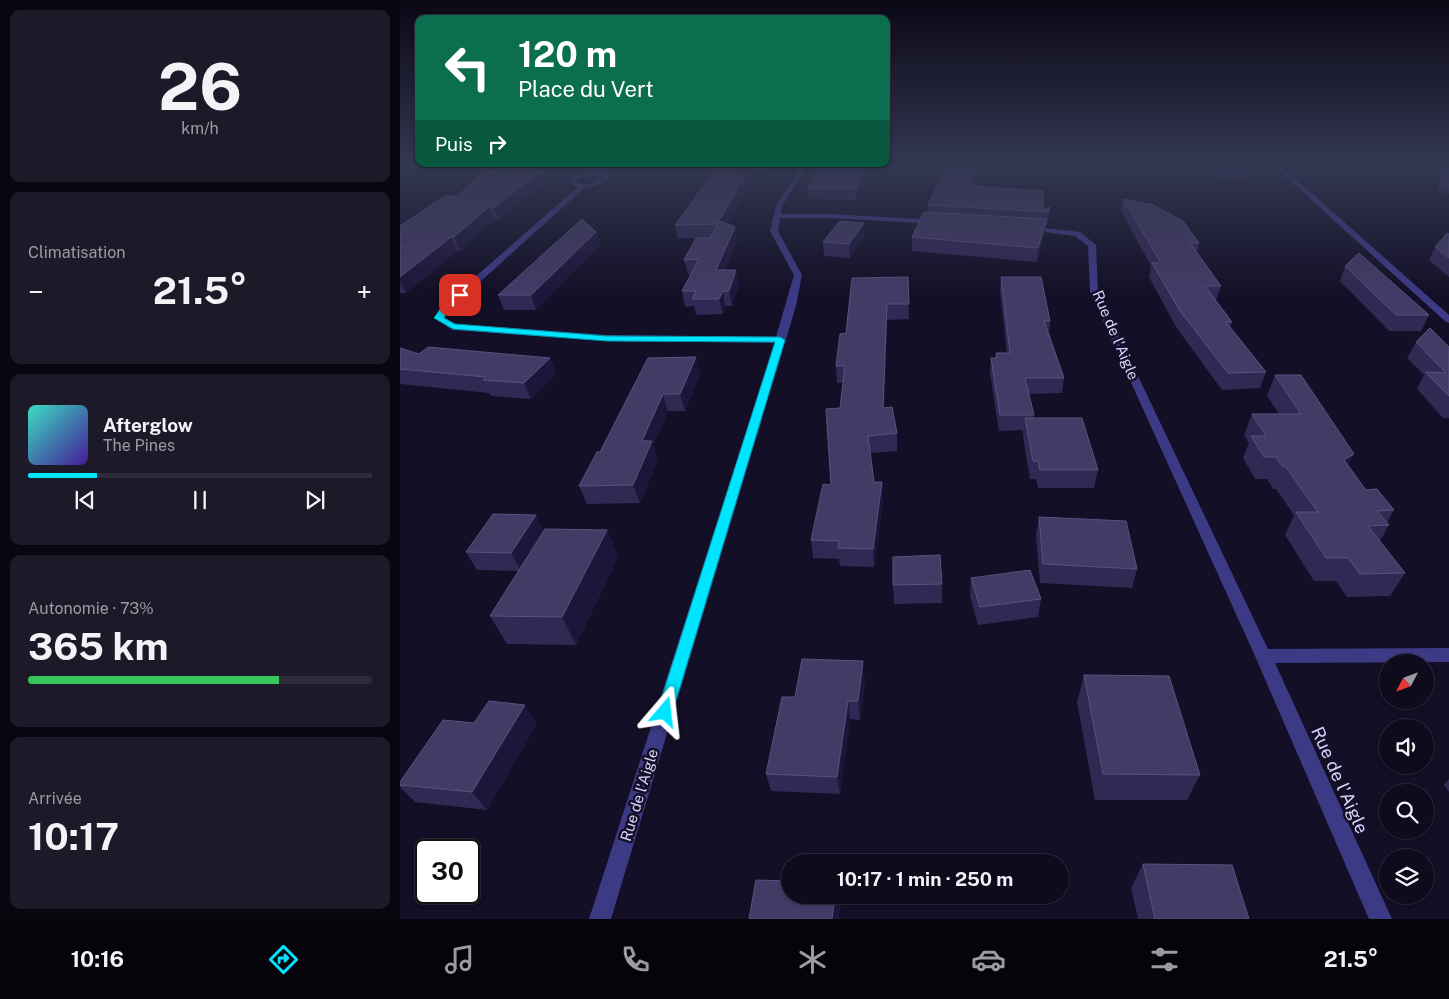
<!DOCTYPE html>
<html lang="fr">
<head>
<meta charset="utf-8">
<style>
	:root { --surface:#0e0b1c; --page:#1c1929; --text:#f1f3f6; --muted:#9b9ba3; --line:#2e2b3b; --accent:#00e5ff }
	body { margin:0; font-family:"Public Sans",sans-serif; background:var(--page); color:var(--text); height:100vh; display:flex; flex-direction:column; font-size:19px; white-space:nowrap }
	* { box-sizing:border-box; margin:0 }
	p { font-size:16px; color:var(--muted) }
	.icon { flex:none; width:28px; height:28px; fill:none; stroke:currentColor; stroke-width:2; stroke-linecap:round; stroke-linejoin:round }
	.map { position:relative; flex:1; overflow:hidden }
	.sheet { display:flex; flex-direction:column; gap:10px; padding:10px; background:#08060f; width:400px }
	.sheet>* { flex:none }
	.guide { position:absolute; left:15px; top:15px; width:475px; height:152px; border-radius:10px; box-shadow:0 1px 4px #0004,0 0 0 1px var(--line); background:#0b6e4f; color:#fff; overflow:hidden }
	.needle { width:32px; rotate:229deg }
	.tools { position:absolute; left:979px; top:654px; display:grid; gap:10px }
	.tools a { display:grid; place-items:center; width:55px; height:55px; border-radius:50%; background:var(--surface); box-shadow:0 1px 4px #0004,0 0 0 1px var(--line); font-size:25px }
	.speed { position:absolute; left:15px; top:839px; display:flex; gap:10px; font-size:25px; font-weight:700; text-align:center }
	.speed>* { display:grid; place-content:center; width:65px; height:65px; border-radius:50%; background:var(--surface); box-shadow:0 1px 4px #0004,0 0 0 1px var(--line); line-height:1 }
	.speed .limit { border:2px solid #111; border-radius:8px; background:#fff; color:#111 }
	.pin { position:absolute; display:grid; place-items:center; width:42px; height:42px; color:#fff; margin:-21px; border-radius:10px; box-shadow:0 2px 8px #0006 }
	.me { position:absolute; width:55px; margin:-28px; rotate:17deg; stroke-linejoin:round; filter:drop-shadow(0 0 4px #0008) }
	.turn { display:flex; align-items:center; gap:18px; height:105px; padding:0 20px; font-size:22px }
	.turn .icon { width:65px; height:65px; stroke-width:2.5 }
	.turn b { display:block; font-size:35px; line-height:42px }
	.then { display:flex; align-items:center; height:48px; padding:0 20px; background:#0003; gap:10px; font-size:19px }
	.big { font-size:38px; font-weight:700; line-height:1.1 }
	.sheet .widget { flex:1; display:flex; flex-direction:column; justify-content:center; gap:8px; min-width:0; padding:0 18px; border-radius:10px; background:var(--page) }
	.sheet .dial { align-items:center; gap:0 }
	.dial b { font-size:65px; line-height:1 }
	.song { display:flex; align-items:center; gap:15px }
	.cover { width:60px; height:60px; border-radius:8px; background:linear-gradient(135deg,hsl(170 70% 55%),hsl(260 70% 35%)) }
	.played { height:5px; border-radius:2px; background:linear-gradient(90deg,var(--accent) 20%,var(--line) 20%) }
	.keys { display:flex; justify-content:space-around; direction:ltr }
	.heat { display:flex; justify-content:space-between; align-items:center; font-size:28px; direction:ltr }
	.charge { height:8px; border-radius:4px; background:linear-gradient(90deg,#34c759 73%,var(--line) 0) }
	.trip { position:absolute; left:381px; top:854px; width:288px; height:50px; border-radius:25px; background:var(--surface); box-shadow:0 1px 4px #0004,0 0 0 1px var(--line); font-weight:700; line-height:50px; text-align:center }
	.menu { display:flex; height:80px; justify-content:space-around; align-items:center; background:#06040b; color:var(--muted) }
	.menu .icon { width:35px; height:35px }
	.menu .on { color:var(--accent) }
	.menu b { font-size:22px; color:var(--text) }
	main { display:flex; flex:1; min-height:0 }
	.map>svg:first-child { display:block }
	.lines { fill:none; stroke-linecap:round; stroke-linejoin:round }
	.minor { fill:#3d3a85; fill-rule:evenodd }
	.wall { fill:#312854 }
	.shaded-wall { fill:#1d163a }
	.building { fill:#433a66; stroke:#5a527e }
	.route { fill:#00e5ff; stroke:#0095a6 }
	.labels { text-anchor:middle; dominant-baseline:central; stroke-width:5; stroke-linejoin:round; paint-order:stroke }
	.street-label { font-size:15px; fill:#d9d4ff; stroke:#130f26 }
	.near-street-label { font-size:18px; fill:#d9d4ff; stroke:#130f26 }
</style>
</head>
<body>
<main>
<section class="sheet">
<div class="widget dial"><b>26</b><p>km/h</p></div>
<div class="widget"><p>Climatisation</p>
<div class="heat"><a>−</a><b class="big">21.5°</b><a>+</a></div>
</div>
<div class="widget">
<div class="song"><i class="cover"></i><div><b>Afterglow</b><p>The Pines</p></div></div>
<div class="played"></div>
<div class="keys"><svg class="icon" aria-label="previous" viewBox="0 0 24 24"><path d="M18 5L8 12l10 7zM5 5v14"/></svg><svg class="icon" aria-label="pause" viewBox="0 0 24 24"><path d="M8 5v14M16 5v14"/></svg><svg class="icon" aria-label="next" viewBox="0 0 24 24"><path d="M6 5l10 7-10 7zM19 5v14"/></svg></div>
</div>
<div class="widget"><p>Autonomie · 73%</p><b class="big">365 km</b><div class="charge"></div></div>
<div class="widget"><p>Arrivée</p><b class="big">10:17</b></div>
</section>
<div class="map">
<svg width="1049" height="919" viewBox="0 0 1049 919">
	<rect width="100%" height="100%" fill="#130f26"/>
	<g class="lines">
		<g class="minor">
			<path d="M402 165H408L382 206 381 214H431L537 220 541 222 537 224 431 218H380L378 231 402 275 396 306 211 919H189L375 343 207 341 53 330 34 318 43 305 178 187 170 182 174 175 201 171 208 173V179L196 186 184 188 50 309 44 317 55 324 207 335 376 337 394 275 370 231 376 206ZM203 175C198 184 185 187 176 182L178 178Z"/>
			<polygon points="873,165 880,165 1049,315 1049,323 1046,322"/>
			<polygon points="627,226 680,232 696,245 698,292 868,649 1049,648 1049,662 875,663 992,919 969,919 855,656 690,292 688,246 675,236 630,230 627,230"/>
		</g>
	</g>
	<g class="wall">
		<polygon points="349,165 373,165 369,171 350,171"/>
		<polygon points="468,165 456,200 409,199 408,188"/>
		<polygon points="806,165 841,165 845,172 843,180 816,179"/>
		<polygon points="1038,165 1049,165 1049,194 1039,192"/>
		<polygon points="577,167 577,179 574,187 643,211 650,207 649,220 647,225 646,225 645,233 637,262 512,251 512,237 528,213 528,205"/>
		<polygon points="147,180 99,220 94,220 60,251 57,251 6,293 0,293 0,226 58,196"/>
		<polygon points="348,186 327,224 335,227 337,241 325,270 339,284 332,306 325,306 323,314 296,315 294,306 285,307 282,291 291,274 288,274 284,260 307,238 278,238 275,225"/>
		<polygon points="723,199 799,243 797,252 821,286 816,301 832,322 830,328 866,372 860,388 822,390 776,327 749,277 751,266 721,211"/>
		<polygon points="196,232 200,245 136,310 104,310 98,295"/>
		<polygon points="1049,234 1049,277 1029,260 1035,247"/>
		<polygon points="465,236 450,258 424,256 423,242"/>
		<polygon points="945,266 1029,315 1021,331 989,331 940,281"/>
		<polygon points="508,277 509,319 487,320 484,408 497,433 497,451 470,453 474,482 482,482 483,500 474,567 440,566 439,559 413,558 411,540 431,485 443,383 437,383 436,366 446,333"/>
		<polygon points="601,277 650,321 649,333 664,378 662,393 629,394 634,415 633,418 698,470 694,488 638,488 636,479 630,479 623,436 623,430 599,431 590,373 591,358 595,358 596,353 607,353 600,291"/>
		<polygon points="1016,342 1049,347 1049,418 1043,418 1017,389 1024,375 1007,358"/>
		<polygon points="0,348 19,354 150,358 156,374 131,399 91,396 89,393 0,384"/>
		<polygon points="248,358 300,374 285,411 268,411 253,445 258,459 240,503 187,504 179,486 200,452"/>
		<polygon points="875,375 948,465 966,490 994,510 987,523 989,525 980,541 1005,573 990,596 947,597 936,581 914,581 885,535 894,515 876,489 873,489 867,479 855,479 843,458 849,443 844,435 852,414 879,414 867,396"/>
		<polygon points="639,517 737,569 732,588 640,583 636,535"/>
		<polygon points="144,530 207,530 218,557 176,645 107,644 90,616 118,571 77,570 66,552"/>
		<polygon points="571,578 641,599 638,617 578,625 570,596"/>
		<polygon points="542,584 542,603 494,604 493,585"/>
		<polygon points="684,675 800,775 787,800 695,800 677,702"/>
		<polygon points="465,680 460,720 450,719 440,794 371,791 366,774 395,697"/>
		<polygon points="74,723 137,723 87,810 15,802 0,787 0,782"/>
		<polygon points="1049,779 1049,792 1044,785"/>
		<polygon points="743,864 849,919 738,919 731,888"/>
	</g>
	<g class="shaded-wall">
		<polygon points="368,165 373,165 369,171"/>
		<polygon points="464,165 468,165 456,200 456,189"/>
		<polygon points="577,167 577,179 569,199 570,186"/>
		<polygon points="144,169 147,180 99,220 94,207"/>
		<polygon points="346,174 348,186 319,238 317,224"/>
		<polygon points="89,207 94,220 60,251 54,237"/>
		<polygon points="650,207 649,220 647,225 649,212"/>
		<polygon points="647,219 645,233 637,262 638,248"/>
		<polygon points="464,223 465,236 450,258 449,244"/>
		<polygon points="335,227 337,241 319,285 316,270"/>
		<polygon points="196,232 200,245 136,310 131,295"/>
		<polygon points="51,237 57,251 6,293 0,281 0,277"/>
		<polygon points="336,270 339,284 332,306 329,291"/>
		<polygon points="323,291 325,306 323,314 319,299"/>
		<polygon points="487,304 487,320 484,425 483,408"/>
		<polygon points="296,357 300,374 285,411 280,394"/>
		<polygon points="150,358 156,374 131,399 124,383"/>
		<polygon points="263,394 268,411 253,445 258,459 240,503 233,485 242,441"/>
		<polygon points="954,454 943,476 944,460"/>
		<polygon points="482,482 483,500 474,567 473,549"/>
		<polygon points="136,515 145,533 121,571 111,553"/>
		<polygon points="207,530 218,557 176,645 162,617"/>
		<polygon points="463,661 465,680 460,720 458,701"/>
		<polygon points="448,701 450,719 440,794 437,777"/>
		<polygon points="125,705 137,723 87,810 72,792"/>
		<polygon points="435,895 439,895 441,904 439,919 432,919"/>
	</g>
	<g class="building">
		<polygon points="420,165 464,165 456,189 408,188"/>
		<polygon points="547,165 568,165 577,167 570,186 643,191 643,211 650,207 649,212 528,205"/>
		<polygon points="813,165 841,165 845,172 818,171"/>
		<polygon points="1041,165 1049,165 1049,187 1041,186"/>
		<polygon points="144,169 94,207 89,207 54,237 51,237 0,277 0,249 3,247 0,247 0,226 45,196 58,196 82,172 97,170"/>
		<polygon points="313,173 346,174 317,224 275,225"/>
		<polygon points="723,199 753,205 783,221 799,243 790,243 821,286 805,286 832,322 826,322 866,372 828,373 780,311 752,263 761,263"/>
		<polygon points="524,212 647,219 638,248 512,237"/>
		<polygon points="182,219 196,232 131,295 98,295"/>
		<polygon points="319,221 335,227 316,270 336,270 329,291 323,291 319,299 292,299 296,291 282,291 299,259 284,260 296,238 310,238"/>
		<polygon points="440,221 464,223 449,244 423,242"/>
		<polygon points="1047,233 1049,234 1049,258 1035,247"/>
		<polygon points="959,253 1029,315 996,315 945,266"/>
		<polygon points="508,277 509,304 487,304 483,408 492,407 497,433 468,436 474,482 482,482 473,549 438,548 439,541 411,540 423,484 431,485 426,409 440,408 445,366 436,366 440,334 446,333 452,278"/>
		<polygon points="601,277 641,277 650,321 644,321 664,378 625,378 634,415 600,415 591,358 597,358 596,353 610,353"/>
		<polygon points="1030,328 1049,347 1049,396 1025,372 1046,373 1016,342"/>
		<polygon points="28,347 150,358 124,383 83,380 86,377 0,369 0,348 19,354"/>
		<polygon points="296,357 280,394 263,394 242,441 252,441 233,485 179,486 197,452 200,452 248,358"/>
		<polygon points="875,375 901,375 954,454 944,460 966,490 977,489 994,510 977,511 989,525 968,526 1005,573 960,574 948,558 926,558 896,512 918,512 885,466 882,466 876,457 864,457 851,436 866,436 852,414 901,414"/>
		<polygon points="625,418 682,418 698,470 640,470 638,461 633,461"/>
		<polygon points="93,514 136,515 111,553 66,552"/>
		<polygon points="639,517 726,521 737,569 643,564"/>
		<polygon points="145,529 207,530 162,617 90,616"/>
		<polygon points="540,555 542,584 493,585 493,557"/>
		<polygon points="630,570 641,599 580,607 571,578"/>
		<polygon points="402,659 463,661 458,701 448,701 437,777 366,774 382,697 395,697"/>
		<polygon points="684,675 769,676 800,775 703,774"/>
		<polygon points="89,701 125,705 72,792 0,785 0,782 43,720 74,723"/>
		<polygon points="743,864 832,865 849,919 755,919"/>
		<polygon points="356,880 390,881 390,895 435,895 432,919 349,919"/>
	</g>
	<linearGradient id="sky" x2="0" y2="1"><stop stop-color="#0a0815"/><stop offset="0.56" stop-color="#333752"/><stop offset="1" stop-color="#333752" stop-opacity="0"/></linearGradient>
	<rect width="1049" height="294" fill="url(#sky)"/>
	<polygon class="route" points="57,293 64,295 49,309 44,318 55,324 207,336 380,337 385,340 271,717 265,719 259,717 257,712 375,342 207,341 53,329 34,318 43,305"/>
	<g class="labels">
		<g class="street-label">
			<text transform="translate(716 335) rotate(67)">Rue de l'Aigle</text>
			<text transform="translate(239 795) rotate(-73)">Rue de l'Aigle</text>
		</g>
		<g class="near-street-label">
			<text transform="translate(940 780) rotate(66)">Rue de l'Aigle</text>
		</g>
	</g>
</svg>
<div class="tools">
<a><svg class="needle" viewBox="-14 -14 28 28"><path d="M0-13l5 13h-10z" fill="#e53935"/><path d="M0 13l5-13h-10z" fill="#9b9ba3"/></svg></a>
<a><svg class="icon" aria-label="sound" viewBox="0 0 24 24"><path d="M4 9h4l5-4v14l-5-4H4zM17 9q2 3 0 6"/></svg></a>
<a><svg class="icon" aria-label="search" viewBox="0 0 24 24"><circle cx="10" cy="10" r="6"/><path d="M15 15l6 6"/></svg></a>
<a><svg class="icon" aria-label="layers" viewBox="0 0 24 24"><path d="M12 4l9 5-9 5-9-5zM3 14l9 5 9-5"/></svg></a>
</div>
<div class="speed"><div class="limit">30</div></div>
<div class="pin" style="left:60px;top:295px;background:#d93025"><svg class="icon" aria-label="arrive" viewBox="0 0 24 24"><path d="M6 21V4h12l-3 4 3 4H6"/></svg></div>
<svg class="me" style="left:265px;top:712px" viewBox="-20 -20 40 40"><path d="M0-17L14 15 0 8-14 15z" fill="#00e5ff" stroke="#fff" stroke-width="4"/></svg>
<div class="trip">10:17 · 1 min · 250 m</div>
<div class="guide">
<div class="turn"><svg class="icon" aria-label="left" viewBox="0 0 24 24"><path d="M17 20v-9H6M10 6l-5 5 5 5"/></svg><div><b>120 m</b>Place du Vert</div></div>
<div class="then">Puis<svg class="icon" aria-label="right" viewBox="0 0 24 24"><path d="M7 20v-9h11M14 6l5 5-5 5"/></svg></div>
</div>
</div>
</main>
<nav class="menu">
<b>10:16</b>
<svg class="icon on" aria-label="directions" viewBox="0 0 24 24"><path d="M12 3l9 9-9 9-9-9zM9 14v-3h6M13 9l2 2-2 2"/></svg>
<svg class="icon" aria-label="music" viewBox="0 0 24 24"><path d="M9 18V5l10-2v13"/><circle cx="6" cy="18" r="3"/><circle cx="16" cy="16" r="3"/></svg>
<svg class="icon" aria-label="phone" viewBox="0 0 24 24"><path d="M5 4h4l2 5-3 2q2 4 5 5l2-3 5 2v4C11 20 4 13 5 4z"/></svg>
<svg class="icon" aria-label="climate" viewBox="0 0 24 24"><path d="M12 3v18M4 7l16 10M4 17L20 7"/></svg>
<svg class="icon" aria-label="car" viewBox="0 0 24 24"><path d="M5 17H2v-5l4-1 3-4h7l3 4 3 1v5h-3M9 17h6M6 11h13"/><circle cx="7" cy="17" r="2"/><circle cx="17" cy="17" r="2"/></svg>
<svg class="icon" aria-label="filters" viewBox="0 0 24 24"><path d="M4 7h16M4 17h16"/><circle cx="9" cy="7" r="2"/><circle cx="15" cy="17" r="2"/></svg>
<b>21.5°</b>
</nav>
</body>
</html>
